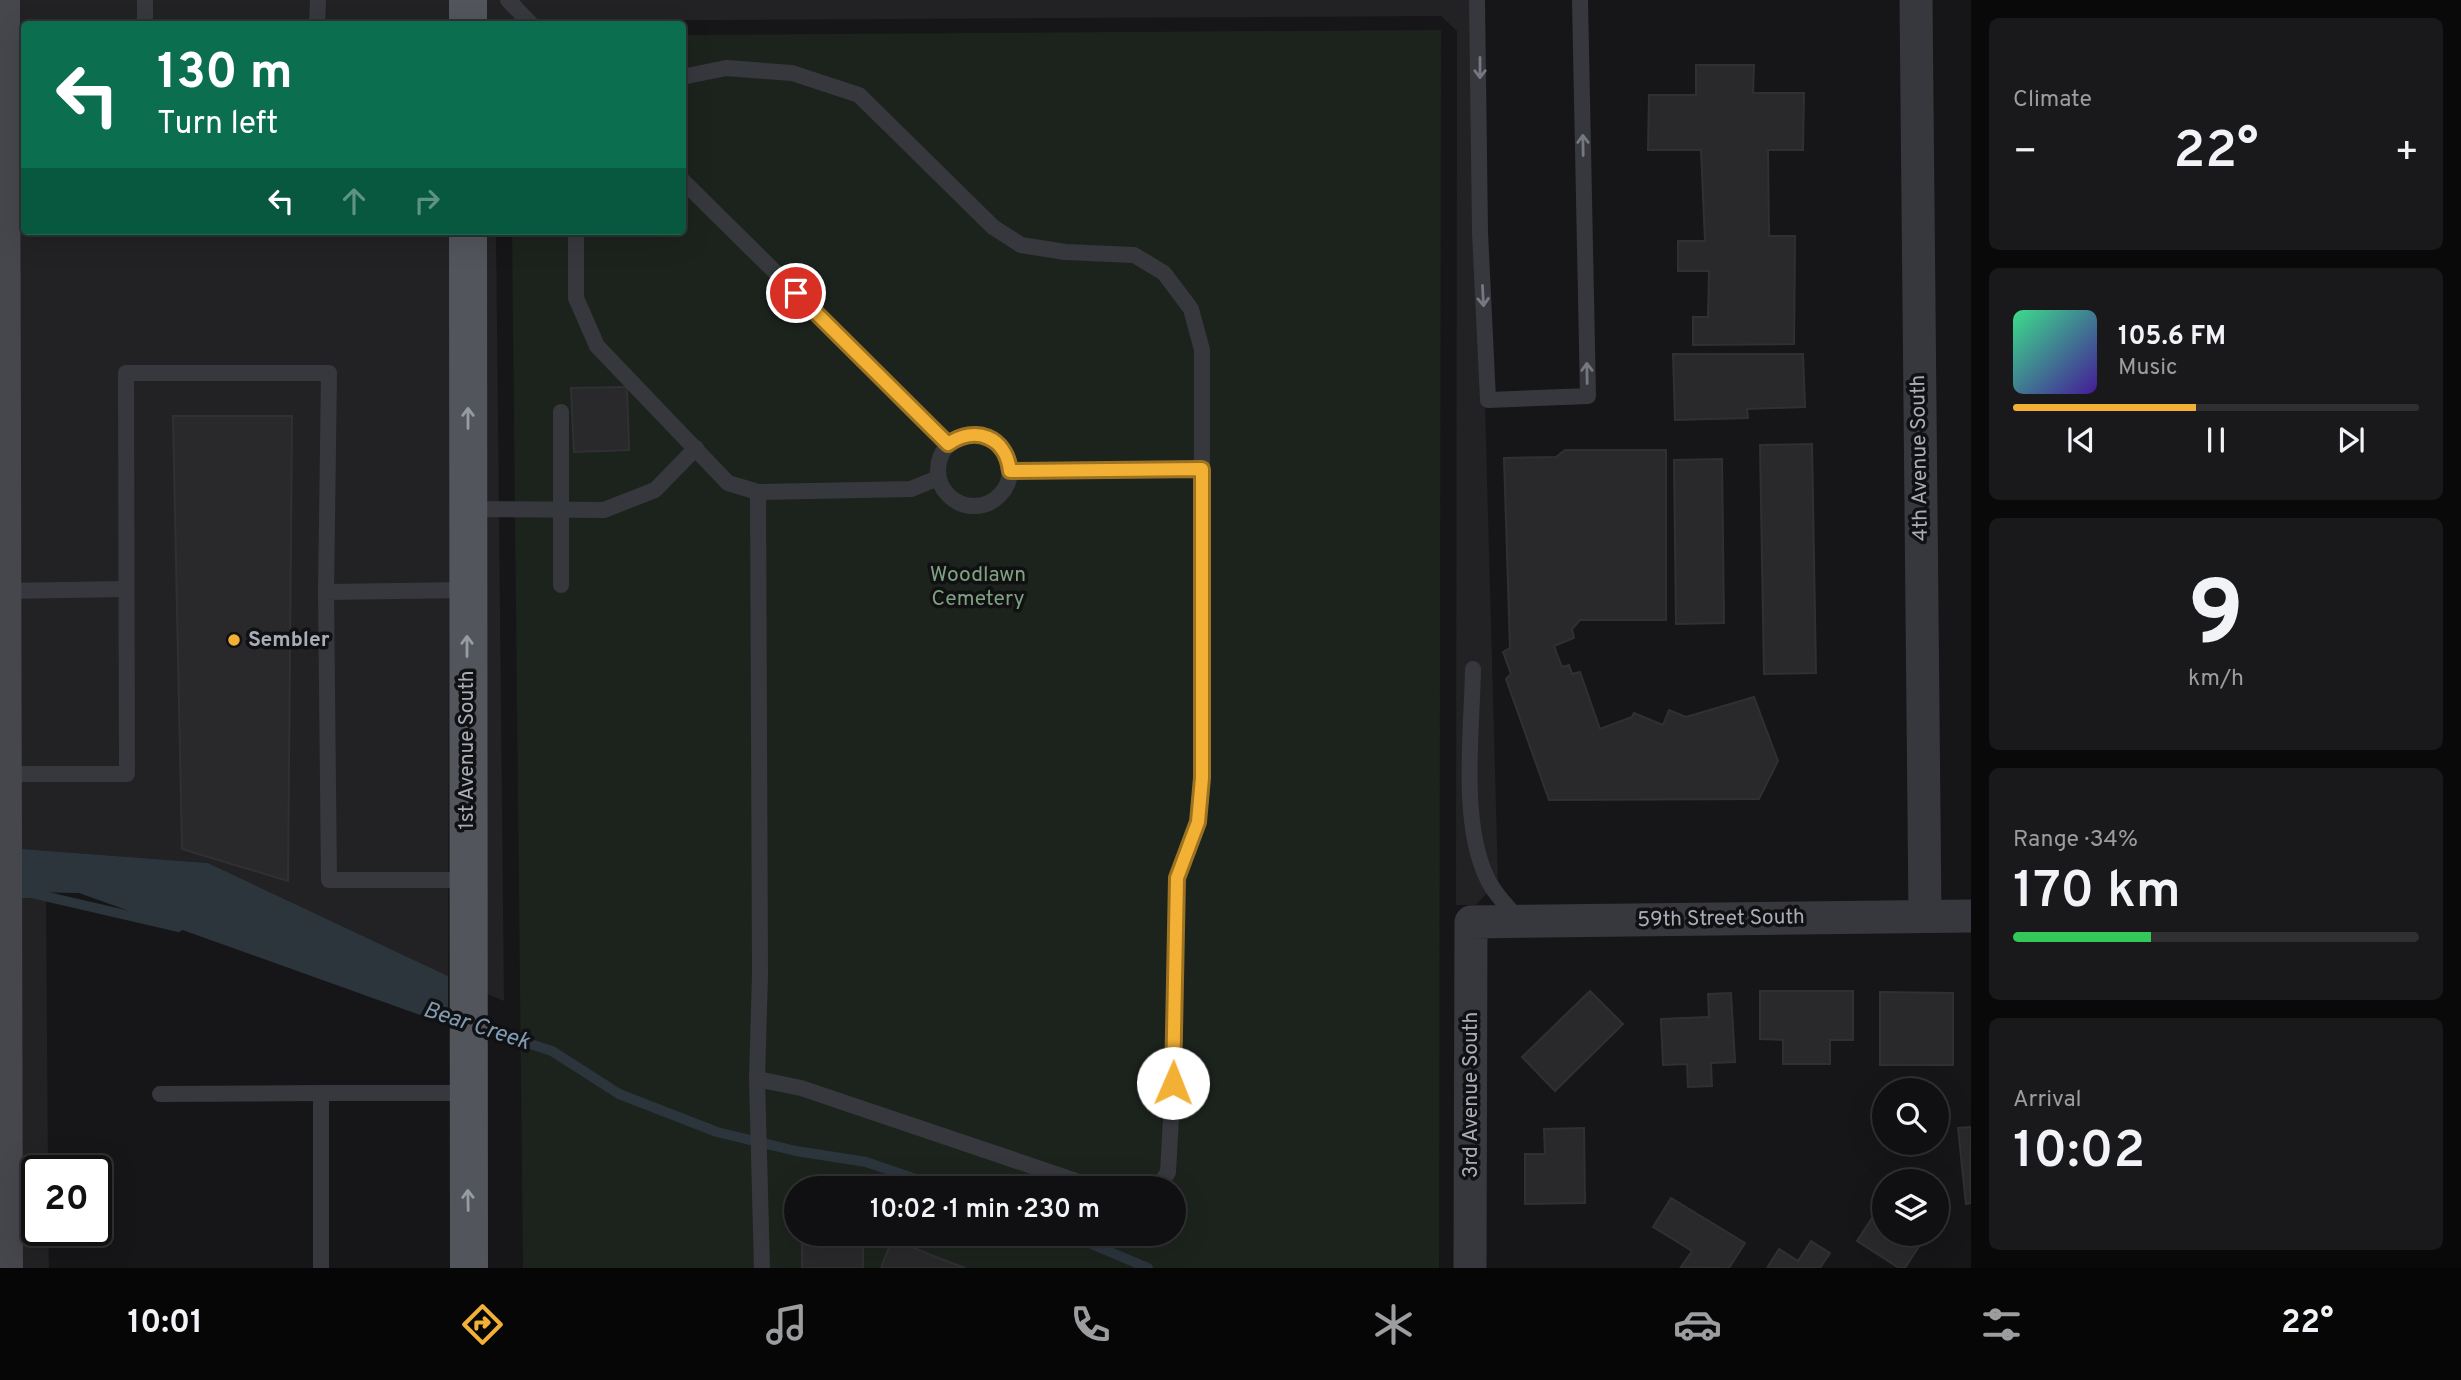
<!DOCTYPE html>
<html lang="en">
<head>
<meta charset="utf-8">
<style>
	:root { --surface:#101012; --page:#19191b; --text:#f1f3f6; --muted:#9c9d9f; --line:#303032; --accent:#f2b134 }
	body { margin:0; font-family:Overpass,sans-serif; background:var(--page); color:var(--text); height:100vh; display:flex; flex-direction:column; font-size:26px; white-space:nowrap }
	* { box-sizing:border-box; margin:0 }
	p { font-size:23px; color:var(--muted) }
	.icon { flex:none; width:38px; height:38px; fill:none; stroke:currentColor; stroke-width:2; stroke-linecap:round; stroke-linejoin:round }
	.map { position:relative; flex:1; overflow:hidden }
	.details { display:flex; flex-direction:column; gap:18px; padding:18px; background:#09090a; width:490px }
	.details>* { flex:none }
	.top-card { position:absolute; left:21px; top:21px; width:665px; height:214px; border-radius:7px; box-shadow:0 7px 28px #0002,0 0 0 2px var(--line); background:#0b6e4f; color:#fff; overflow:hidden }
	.fabs { position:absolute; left:1872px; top:1078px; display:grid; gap:14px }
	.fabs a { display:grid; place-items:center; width:77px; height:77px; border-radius:50%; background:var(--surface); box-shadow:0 7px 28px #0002,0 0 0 2px var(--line); font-size:35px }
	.speed { position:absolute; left:21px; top:1155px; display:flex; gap:14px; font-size:35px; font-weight:700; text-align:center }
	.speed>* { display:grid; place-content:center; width:91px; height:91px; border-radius:50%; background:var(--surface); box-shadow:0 7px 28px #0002,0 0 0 2px var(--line); line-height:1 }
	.speed .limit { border:4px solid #111; border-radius:10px; background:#fff; color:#111 }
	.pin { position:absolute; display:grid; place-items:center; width:60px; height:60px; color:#fff; margin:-30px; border:4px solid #fff; border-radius:50%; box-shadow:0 2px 7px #0007 }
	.me { position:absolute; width:77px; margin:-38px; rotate:1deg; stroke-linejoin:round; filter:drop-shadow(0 0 5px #0008) }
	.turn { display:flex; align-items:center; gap:24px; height:147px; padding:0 21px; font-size:32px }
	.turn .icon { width:91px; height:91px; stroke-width:2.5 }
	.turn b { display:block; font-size:49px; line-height:60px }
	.lanes { display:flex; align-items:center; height:66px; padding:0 21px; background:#0003; justify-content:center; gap:35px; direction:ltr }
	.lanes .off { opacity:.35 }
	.big { font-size:52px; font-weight:600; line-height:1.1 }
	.details .widget { flex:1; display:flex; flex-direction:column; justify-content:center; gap:10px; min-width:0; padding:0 24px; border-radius:10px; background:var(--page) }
	.details .dial { align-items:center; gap:0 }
	.dial b { font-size:91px; line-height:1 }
	.song { display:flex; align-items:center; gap:21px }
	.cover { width:84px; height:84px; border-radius:10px; background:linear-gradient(135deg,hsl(150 70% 55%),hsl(260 70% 35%)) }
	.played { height:7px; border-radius:4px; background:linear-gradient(90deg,var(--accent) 45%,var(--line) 45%) }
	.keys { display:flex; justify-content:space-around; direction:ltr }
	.heat { display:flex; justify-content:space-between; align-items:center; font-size:38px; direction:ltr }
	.charge { height:10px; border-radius:5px; background:linear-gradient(90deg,#34c759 34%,var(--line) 0) }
	.trip { position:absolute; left:784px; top:1176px; width:402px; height:70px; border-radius:35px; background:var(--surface); box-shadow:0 7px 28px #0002,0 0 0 2px var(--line); font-weight:600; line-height:70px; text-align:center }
	.dock { display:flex; height:112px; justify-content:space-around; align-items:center; background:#060607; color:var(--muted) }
	.dock .icon { width:49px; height:49px }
	.dock .current { color:var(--accent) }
	.dock b { font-size:32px; color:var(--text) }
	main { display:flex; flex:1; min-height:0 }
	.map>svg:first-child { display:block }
	.built { fill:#222225 }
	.green { fill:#1c231d; fill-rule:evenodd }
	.water { fill:#2c353c }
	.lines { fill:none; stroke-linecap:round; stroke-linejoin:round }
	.stream { stroke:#2c353c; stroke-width:10 }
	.building { fill:#29292c; stroke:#303034; stroke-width:2 }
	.lane { stroke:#37383d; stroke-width:16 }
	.street { stroke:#37383d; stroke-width:33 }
	.secondary { stroke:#45474d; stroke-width:38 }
	.primary { stroke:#53555c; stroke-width:38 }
	.oneway { stroke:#757881 }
	.oneway2 { stroke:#979ba6 }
	.route-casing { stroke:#9d7322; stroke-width:18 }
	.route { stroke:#f2b134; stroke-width:12 }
	.poi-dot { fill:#f2b134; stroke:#111113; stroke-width:2.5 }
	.labels { text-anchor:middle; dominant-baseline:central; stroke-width:7; stroke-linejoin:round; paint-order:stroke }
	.street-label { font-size:21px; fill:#a8adb8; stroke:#111113 }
	.park-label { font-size:21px; fill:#7fa381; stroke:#111113 }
	.poi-label { font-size:21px; font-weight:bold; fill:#a8adb8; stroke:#111113; text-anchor:start }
	.water-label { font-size:23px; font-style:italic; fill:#7f9bb3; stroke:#111113 }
</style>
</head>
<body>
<main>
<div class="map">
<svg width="1971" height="1268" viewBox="0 0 1971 1268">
	<rect width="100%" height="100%" fill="#161618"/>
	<g class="built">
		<polygon points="20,0 450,0 450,24 24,24 24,231 450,231 448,976 208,863 22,849"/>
		<polygon points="487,0 1474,0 1498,881 1476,905 1456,905 1457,31 1441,16 510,21 506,24 487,24"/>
		<polygon points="487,231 496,231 504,1001 485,993"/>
		<polygon points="22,892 46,893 48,1171 37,1171 37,1230 48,1230 49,1268 23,1268"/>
	</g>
	<path class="green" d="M1441 30 1439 1268H523L512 231H682L683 35ZM796 1188H1174V1234H796Z"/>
	<polygon class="water" points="22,849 208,863 448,976 448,1025 79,893 22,892"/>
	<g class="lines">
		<g class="stream">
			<polyline points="11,893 31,893 178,927"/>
			<polyline points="476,1027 552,1051 619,1094 717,1132 796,1151 866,1162 942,1188"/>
			<polyline points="1068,1234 1148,1268"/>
		</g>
	</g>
	<g class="building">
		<polygon points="1696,65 1754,65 1753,93 1804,93 1803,150 1768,150 1769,236 1795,236 1794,344 1693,345 1693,317 1708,317 1709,271 1678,271 1678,241 1705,241 1701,150 1648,150 1649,95 1696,95"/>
		<polygon points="1673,354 1803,354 1805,407 1747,409 1748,418 1675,420"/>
		<polygon points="627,387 629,450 574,452 571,388"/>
		<polygon points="173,416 292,416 288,881 182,849"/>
		<polygon points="1812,444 1816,673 1764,674 1760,445"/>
		<polygon points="1565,450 1666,450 1666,620 1580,620 1572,629 1574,638 1554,646 1562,667 1569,665 1572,674 1580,672 1600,729 1632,717 1634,713 1663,725 1669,710 1686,717 1754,697 1778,761 1759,799 1549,800 1506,679 1511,674 1503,652 1510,648 1504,458 1556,457"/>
		<polygon points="1722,459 1724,623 1676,624 1674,460"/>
		<polygon points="1590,991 1623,1024 1555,1091 1522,1057"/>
		<polygon points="1760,991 1853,991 1853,1040 1830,1040 1830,1064 1783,1064 1783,1040 1760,1039"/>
		<polygon points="1880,992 1953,993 1953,1065 1880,1065"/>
		<polygon points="1731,993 1735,1062 1711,1063 1712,1086 1688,1087 1687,1064 1663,1065 1661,1019 1709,1017 1708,994"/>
		<polygon points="1971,1127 1971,1203 1966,1204 1958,1128"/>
		<polygon points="1584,1128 1585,1203 1525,1204 1525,1154 1545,1154 1544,1129"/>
		<polygon points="1671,1198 1745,1243 1729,1268 1681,1267 1692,1251 1653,1227"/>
		<polygon points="1885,1198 1885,1234 1927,1234 1905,1268 1899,1268 1857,1241"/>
		<polygon points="892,1239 936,1257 965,1268 881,1268"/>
		<polygon points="1811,1241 1830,1253 1820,1268 1767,1268 1779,1249 1798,1261"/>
		<polygon points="802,1244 863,1245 863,1268 802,1268"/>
	</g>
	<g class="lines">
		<g class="lane">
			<polyline points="145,0 145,24"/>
			<polyline points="508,0 531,24"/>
			<polyline points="1477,0 1480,232 1488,400 1588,396 1580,0"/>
			<polyline points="317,24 318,0"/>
			<polyline points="682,77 726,68 792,73 859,95 993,227 1021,245 1065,252 1134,255 1164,273 1191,309 1202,350 1202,778 1198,822 1177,878 1173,1082 1168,1172 1158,1188"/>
			<polyline points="682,180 949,444"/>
			<polyline points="576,231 576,298 597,346 728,483 758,492 911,489 938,478"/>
			<polyline points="561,412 561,585"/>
			<circle cx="974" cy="470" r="36"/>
			<polyline points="1010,471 1202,469"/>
			<polyline points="758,492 760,974 757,1079 762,1268"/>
			<polyline points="467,509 604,510 655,490 696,448"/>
			<polyline points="3,591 126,589"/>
			<path d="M1473 669C1472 731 1460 822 1487 878 1494 894 1509 908 1520 921"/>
			<polyline points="3,774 127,774 126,373 329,373 326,592"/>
			<polyline points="467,880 329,880 326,592 467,590"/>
			<polyline points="757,1079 801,1088 1097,1188"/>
			<polyline points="160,1094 321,1093"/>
			<polyline points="321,1268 321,1093 467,1093"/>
		</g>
		<g class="street">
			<polyline points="1916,0 1925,916"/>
			<polyline points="1470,1268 1471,922 1971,916"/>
		</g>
		<polyline class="secondary" points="1,0 4,1268"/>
		<g class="primary">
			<polyline points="468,24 468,0"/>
			<polyline points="468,231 469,1268"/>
		</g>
	</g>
	<defs><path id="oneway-shaft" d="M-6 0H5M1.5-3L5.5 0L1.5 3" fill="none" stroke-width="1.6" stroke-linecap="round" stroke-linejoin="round" transform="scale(1.75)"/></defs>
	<g class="oneway">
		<use href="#oneway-shaft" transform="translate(1480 68) rotate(90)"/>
		<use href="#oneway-shaft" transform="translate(1583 145) rotate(-91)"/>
		<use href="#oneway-shaft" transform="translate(1483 296) rotate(87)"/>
		<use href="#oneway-shaft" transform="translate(1587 373) rotate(-91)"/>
	</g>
	<g class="oneway2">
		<use href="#oneway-shaft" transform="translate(468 418) rotate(-90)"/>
		<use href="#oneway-shaft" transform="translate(467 646) rotate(-90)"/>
		<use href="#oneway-shaft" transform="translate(468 1200) rotate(-91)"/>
	</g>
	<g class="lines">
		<defs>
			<path id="route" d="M796 293 948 444C976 425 1006 437 1010 471L1202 469V778L1198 822 1177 878 1173 1083"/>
		</defs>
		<use href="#route" class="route-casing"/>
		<use href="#route" class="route"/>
	</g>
	<circle class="poi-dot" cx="234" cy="640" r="7"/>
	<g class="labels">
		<g class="street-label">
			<text transform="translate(1920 458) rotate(-91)">4th Avenue South</text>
			<text transform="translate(467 750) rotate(-90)">1st Avenue South</text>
			<text transform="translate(1721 919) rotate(-1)">59th Street South</text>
			<text transform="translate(1471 1095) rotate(-90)">3rd Avenue South</text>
		</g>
		<g class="park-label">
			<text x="978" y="575">Woodlawn<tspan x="978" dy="24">Cemetery</tspan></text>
		</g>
		<g class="poi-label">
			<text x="248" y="640">Sembler</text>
		</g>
		<g class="water-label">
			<text transform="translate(476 1027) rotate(18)">Bear Creek</text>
		</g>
	</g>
</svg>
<div class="fabs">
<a><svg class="icon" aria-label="search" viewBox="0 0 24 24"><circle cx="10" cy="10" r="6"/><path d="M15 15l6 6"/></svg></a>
<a><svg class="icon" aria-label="layers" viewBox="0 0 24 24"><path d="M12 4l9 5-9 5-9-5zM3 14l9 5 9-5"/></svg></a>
</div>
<div class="speed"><div class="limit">20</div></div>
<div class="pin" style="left:796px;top:293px;background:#d93025"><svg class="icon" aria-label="arrive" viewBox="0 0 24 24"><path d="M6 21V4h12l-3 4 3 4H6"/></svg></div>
<svg class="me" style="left:1173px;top:1083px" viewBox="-20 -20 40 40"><circle r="19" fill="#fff"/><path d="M0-13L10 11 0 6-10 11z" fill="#f2b134"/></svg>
<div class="trip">10:02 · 1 min · 230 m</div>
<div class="top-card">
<div class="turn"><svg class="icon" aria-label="left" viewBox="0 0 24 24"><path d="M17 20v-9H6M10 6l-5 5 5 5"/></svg><div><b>130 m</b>Turn left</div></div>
<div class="lanes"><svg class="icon" aria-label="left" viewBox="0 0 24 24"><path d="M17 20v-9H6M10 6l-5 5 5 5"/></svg><svg class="icon off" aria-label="ahead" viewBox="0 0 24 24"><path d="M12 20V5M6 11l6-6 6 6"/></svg><svg class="icon off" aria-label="right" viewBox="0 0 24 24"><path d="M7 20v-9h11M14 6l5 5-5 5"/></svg></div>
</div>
</div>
<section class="details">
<div class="widget"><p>Climate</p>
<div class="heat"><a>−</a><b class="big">22°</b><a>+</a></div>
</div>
<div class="widget">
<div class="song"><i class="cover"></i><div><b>105.6 FM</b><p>Music</p></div></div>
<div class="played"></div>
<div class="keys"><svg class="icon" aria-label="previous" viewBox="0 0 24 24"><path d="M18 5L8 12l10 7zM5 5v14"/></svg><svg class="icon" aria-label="pause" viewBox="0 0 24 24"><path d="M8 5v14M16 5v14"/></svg><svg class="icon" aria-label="next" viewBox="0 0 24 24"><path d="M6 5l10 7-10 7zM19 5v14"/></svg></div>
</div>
<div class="widget dial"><b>9</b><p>km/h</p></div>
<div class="widget"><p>Range · 34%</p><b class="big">170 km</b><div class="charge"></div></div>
<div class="widget"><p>Arrival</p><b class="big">10:02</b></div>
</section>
</main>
<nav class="dock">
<b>10:01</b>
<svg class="icon current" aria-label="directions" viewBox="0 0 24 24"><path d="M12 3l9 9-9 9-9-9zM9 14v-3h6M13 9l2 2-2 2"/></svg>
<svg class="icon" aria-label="music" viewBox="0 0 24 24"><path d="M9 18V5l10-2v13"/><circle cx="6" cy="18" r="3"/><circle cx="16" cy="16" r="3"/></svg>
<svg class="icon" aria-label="phone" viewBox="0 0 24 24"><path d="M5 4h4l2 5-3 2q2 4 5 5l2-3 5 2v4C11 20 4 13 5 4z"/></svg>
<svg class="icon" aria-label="climate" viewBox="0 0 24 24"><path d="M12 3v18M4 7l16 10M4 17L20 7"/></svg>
<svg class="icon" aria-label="car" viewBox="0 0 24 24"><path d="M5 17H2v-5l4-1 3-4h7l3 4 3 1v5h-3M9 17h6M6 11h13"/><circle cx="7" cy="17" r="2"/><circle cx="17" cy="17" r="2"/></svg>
<svg class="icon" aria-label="filters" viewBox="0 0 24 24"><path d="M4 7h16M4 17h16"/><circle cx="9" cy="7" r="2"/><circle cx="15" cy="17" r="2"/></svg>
<b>22°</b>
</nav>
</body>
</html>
